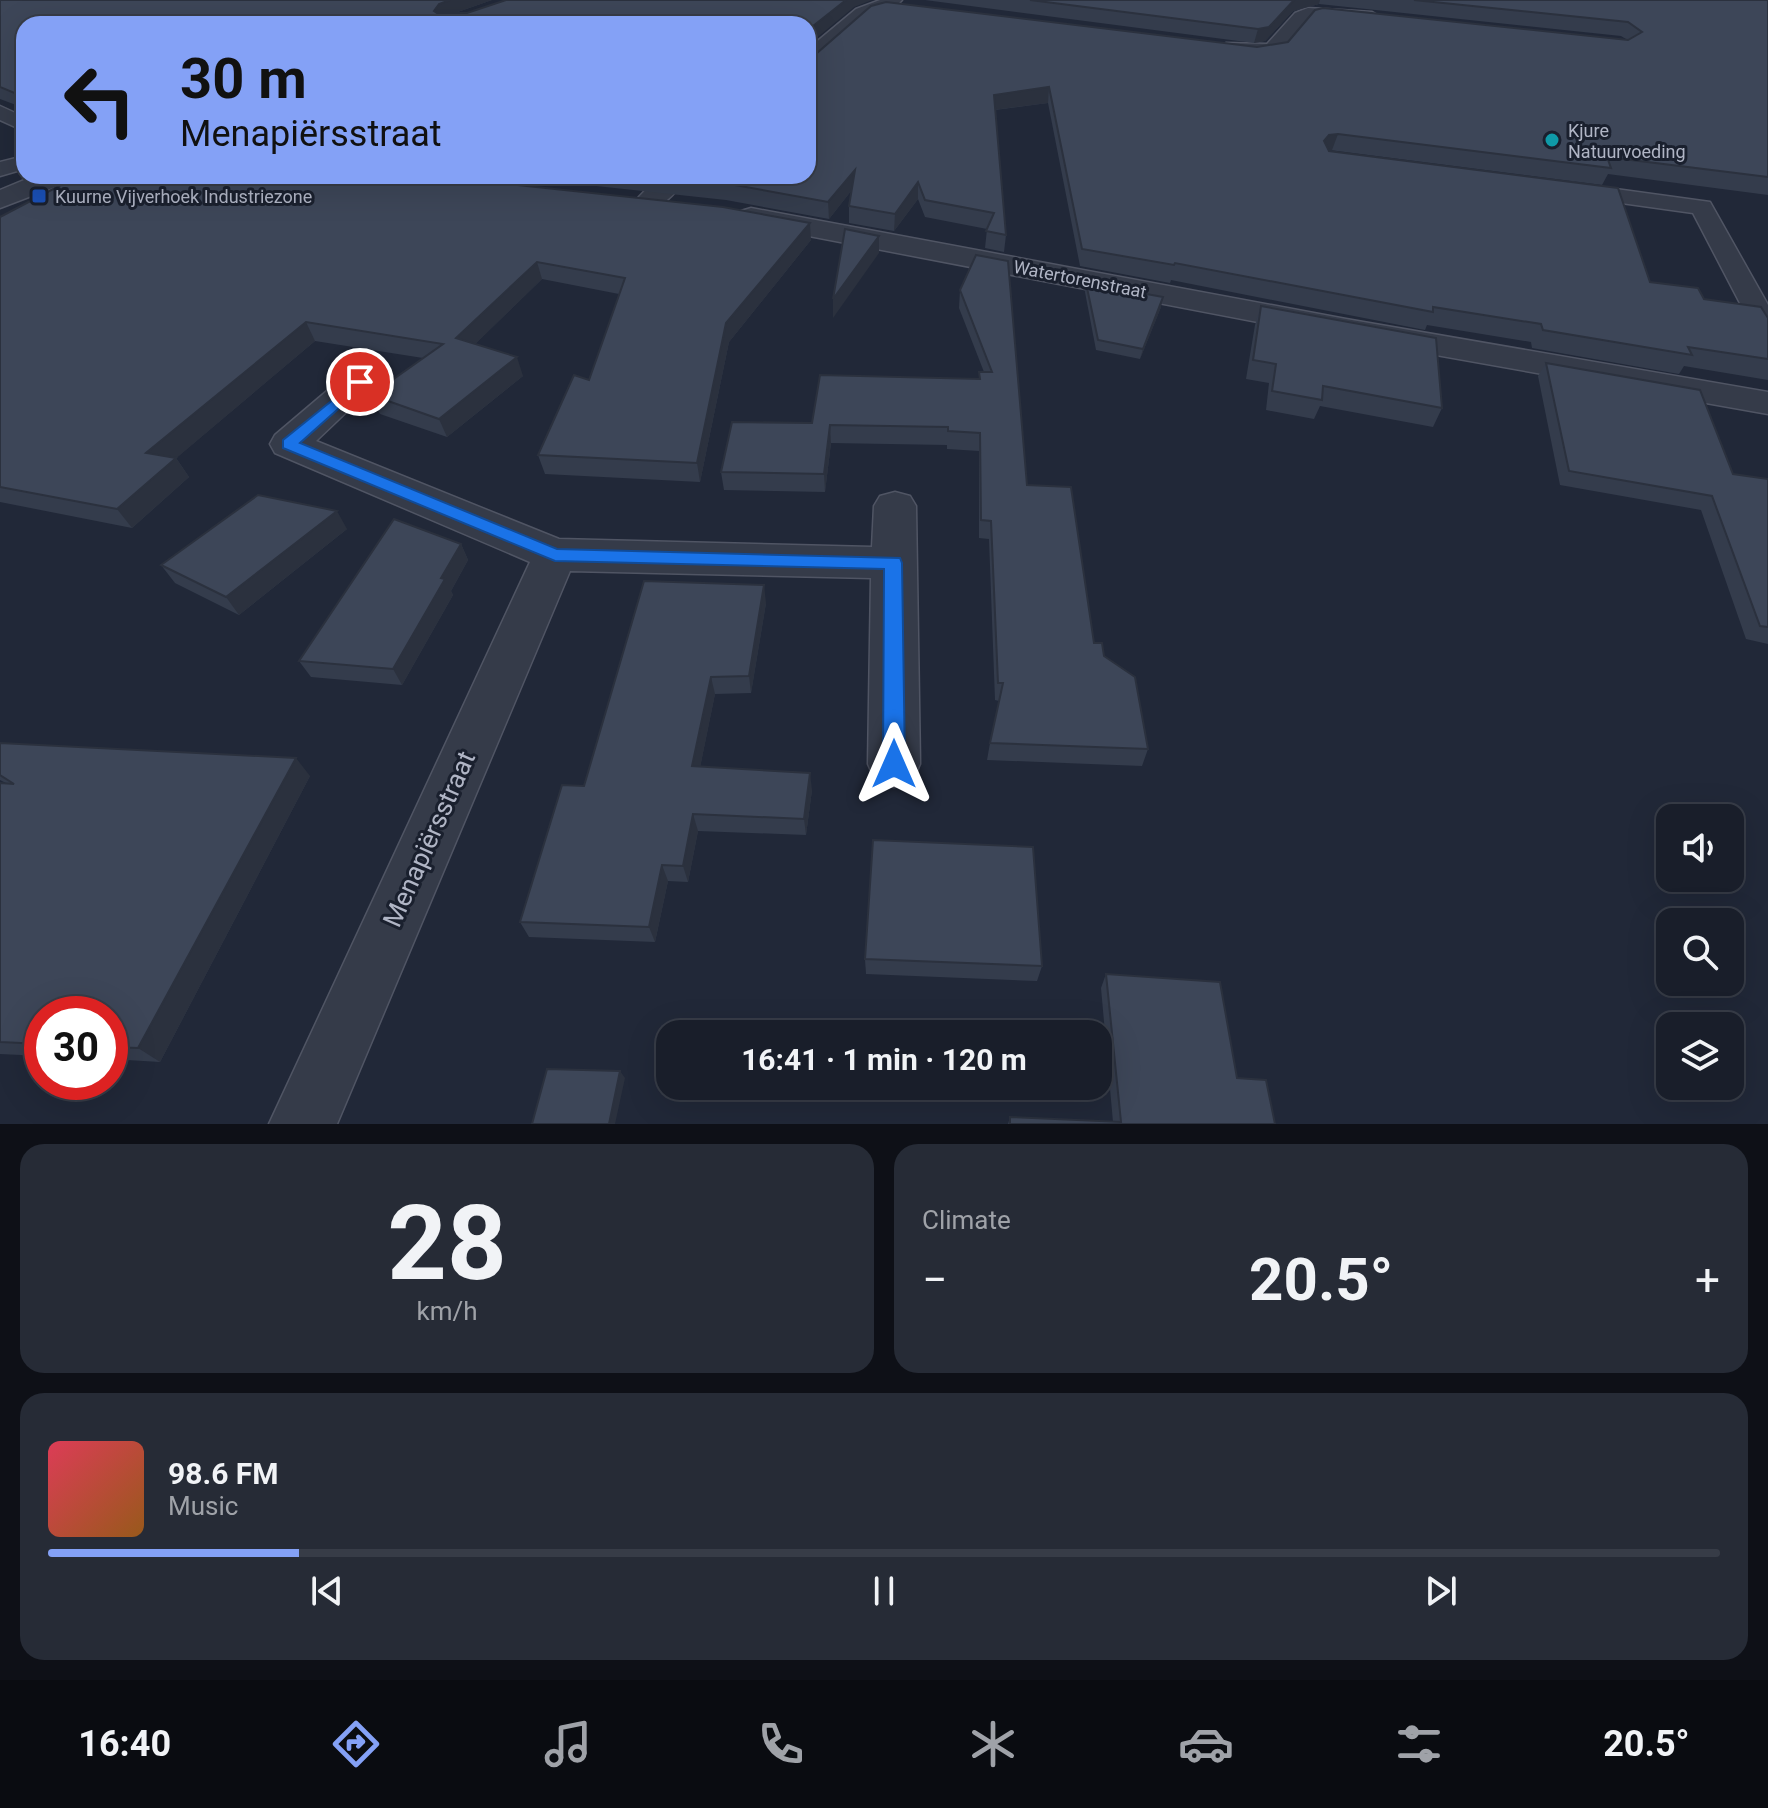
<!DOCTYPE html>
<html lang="en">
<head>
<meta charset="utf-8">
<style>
	:root { --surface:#191e2a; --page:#262b36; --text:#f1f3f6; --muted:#9fa2a8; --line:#373c47; --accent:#84a1f6 }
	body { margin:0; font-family:Roboto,sans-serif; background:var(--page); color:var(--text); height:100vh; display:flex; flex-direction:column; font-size:30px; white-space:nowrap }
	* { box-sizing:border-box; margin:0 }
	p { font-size:26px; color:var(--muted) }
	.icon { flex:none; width:44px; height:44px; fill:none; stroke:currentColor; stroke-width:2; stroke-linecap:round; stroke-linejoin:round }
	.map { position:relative; height:1124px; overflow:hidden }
	.side { display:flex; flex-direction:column; gap:20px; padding:20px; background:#0e1017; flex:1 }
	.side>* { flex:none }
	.banner { position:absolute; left:16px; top:16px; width:800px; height:168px; border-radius:24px; box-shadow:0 8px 32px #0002,0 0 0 2px var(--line); background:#84a1f6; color:#111; overflow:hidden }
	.controls { position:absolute; left:1656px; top:804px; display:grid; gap:16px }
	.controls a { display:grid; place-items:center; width:88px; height:88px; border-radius:16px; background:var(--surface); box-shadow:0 8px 32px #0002,0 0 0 2px var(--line); font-size:40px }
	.speed { position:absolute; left:24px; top:996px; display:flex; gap:16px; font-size:40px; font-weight:700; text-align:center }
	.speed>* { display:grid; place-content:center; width:104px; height:104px; border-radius:50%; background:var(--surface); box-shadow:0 8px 32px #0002,0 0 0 2px var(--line); line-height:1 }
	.speed .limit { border:12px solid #d22; background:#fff; color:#111 }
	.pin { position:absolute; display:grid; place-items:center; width:68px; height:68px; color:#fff; margin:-34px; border:4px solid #fff; border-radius:50%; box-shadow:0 2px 8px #0007 }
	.me { position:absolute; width:88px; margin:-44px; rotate:0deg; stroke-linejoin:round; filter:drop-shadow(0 0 6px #0008) }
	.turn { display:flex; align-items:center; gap:28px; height:168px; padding:0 32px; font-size:36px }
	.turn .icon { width:104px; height:104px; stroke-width:2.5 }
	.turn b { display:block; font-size:56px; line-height:68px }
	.big { font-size:60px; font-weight:700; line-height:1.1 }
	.side .card { flex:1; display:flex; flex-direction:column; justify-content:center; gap:12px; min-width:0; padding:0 28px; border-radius:24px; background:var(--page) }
	.side .dial { align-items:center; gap:0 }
	.dial b { font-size:104px; line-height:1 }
	.song { display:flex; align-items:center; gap:24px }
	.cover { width:96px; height:96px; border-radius:12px; background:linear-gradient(135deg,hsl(350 70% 55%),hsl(30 70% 35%)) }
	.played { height:8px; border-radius:4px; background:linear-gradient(90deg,var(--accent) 15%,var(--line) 15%) }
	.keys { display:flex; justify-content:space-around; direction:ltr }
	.heat { display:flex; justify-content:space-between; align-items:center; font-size:44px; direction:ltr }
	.side .tiles { flex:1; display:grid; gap:20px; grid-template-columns:1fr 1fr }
	.card:last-child { grid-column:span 2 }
	.trip { position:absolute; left:656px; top:1020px; width:456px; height:80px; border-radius:24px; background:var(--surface); box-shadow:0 8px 32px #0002,0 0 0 2px var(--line); font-weight:700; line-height:80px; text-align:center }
	.menu { display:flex; height:128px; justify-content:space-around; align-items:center; background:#0a0c11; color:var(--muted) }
	.menu .icon { width:56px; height:56px }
	.menu .current { color:var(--accent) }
	.menu b { font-size:36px; color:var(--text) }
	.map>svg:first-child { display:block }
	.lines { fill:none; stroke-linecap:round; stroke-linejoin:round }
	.service-casing { stroke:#505564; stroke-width:3 }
	.minor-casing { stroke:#505564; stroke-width:3 }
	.service { fill:#353b49; fill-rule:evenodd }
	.minor { fill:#353b49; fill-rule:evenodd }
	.wall { fill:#343c4c }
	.shaded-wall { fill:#2b313e }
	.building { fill:#3d4658; stroke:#2b313e; stroke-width:2 }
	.route { fill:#1a73e8; stroke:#114b97; stroke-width:2 }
	.culture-dot { fill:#0f9aa8; stroke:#1a202e; stroke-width:3 }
	.transit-dot { fill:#1a4fb4; stroke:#1a202e; stroke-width:3 }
	.labels { text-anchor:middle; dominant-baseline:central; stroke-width:6; stroke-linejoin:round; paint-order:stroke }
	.far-poi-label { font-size:18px; fill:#b0b5c5; stroke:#1a202e; text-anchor:start }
	.far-street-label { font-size:18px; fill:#b0b5c5; stroke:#1a202e }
	.near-street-label { font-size:26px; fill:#b0b5c5; stroke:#1a202e }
</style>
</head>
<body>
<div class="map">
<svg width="1768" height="1124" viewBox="0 0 1768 1124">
	<rect width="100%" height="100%" fill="#212838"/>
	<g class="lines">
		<defs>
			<g id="service">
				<polygon points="0,106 24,117 24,131 0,120"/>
				<polygon points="24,156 24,169 0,176 0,162"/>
				<polygon points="1572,183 1710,202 1768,305 1768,338 1758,336 1754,330 1693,213 1564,195 1561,190 1564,185"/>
			</g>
			<g id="minor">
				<polygon points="880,0 902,0 892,10 870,17 816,65 808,67 808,49 856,9"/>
				<path d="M1308 8 1372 12 1382 18 1372 24 1311 20C1301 29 1293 46 1282 53 1270 61 1224 60 1215 49L1226 43 1267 44 1295 13Z"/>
				<polygon points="34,176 72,176 68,182 0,208 0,190"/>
				<path d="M659 176H688C676 193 661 212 639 207L635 201Z"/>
				<polygon points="751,208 1346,319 1768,392 1768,414 1346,339 741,223 737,217 741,211"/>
				<polygon points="360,371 373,374 378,382 316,441 559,539 872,547 874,506 880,496 895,492 910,496 916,506 920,764 913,780 894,787 875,780 868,764 871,578 570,571 337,1124 269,1124 530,562 275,453 270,444 275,435 347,374"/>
			</g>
		</defs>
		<use href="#service" class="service-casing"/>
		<use href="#minor" class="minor-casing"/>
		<use href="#service" class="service"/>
		<use href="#minor" class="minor"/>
	</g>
	<g class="wall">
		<polygon points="0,0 492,0 455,13 854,7 24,24 24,108 0,99"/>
		<polygon points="925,0 1768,0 1768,195 1608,174 1602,185 1329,150 1650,282 1768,318 1768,380 1684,366 1679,374 1532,348 1531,342 1427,325 1425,330 1171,280 1170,283 1080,266 1048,103 995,110 1006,235 1004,252 985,248 987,229 925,217 918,199 894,231 849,223 849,206 851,191 829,219 726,200 503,176 808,176 808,55 1626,39 1621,36 1319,4 1293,11 1265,41 1254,43"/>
		<polygon points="0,217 811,240 729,342 700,482 545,474 538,455 589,380 619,294 542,279 475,344 523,376 447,437 380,414 371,395 423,358 315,341 176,458 189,477 132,528 0,502"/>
		<polygon points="976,255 1027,485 1094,643 1104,656 1148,749 1142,766 987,760 990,743 999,701 995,700 989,539 979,538 979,451 947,449 947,445 831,443 825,492 724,490 721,472 812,423 979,379 984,372 959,308 960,290"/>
		<polygon points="1086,283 1161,307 1140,359 1096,350 1085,292"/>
		<polygon points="1261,306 1442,408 1433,427 1320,406 1314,419 1266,410 1269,383 1246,379 1255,325"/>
		<polygon points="1546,363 1733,474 1768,479 1768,644 1746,639 1701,510 1560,485 1538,376"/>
		<polygon points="347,529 239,615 175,583 161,565"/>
		<polygon points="461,544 468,560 451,591 453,595 402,685 311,677 299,661"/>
		<polygon points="766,603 751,693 715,694 700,767 812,790 806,835 698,831 688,882 668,881 655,942 529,937 520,922 584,786"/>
		<polygon points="0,743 310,776 160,1062 110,1059 110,1014 42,1014 42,1056 0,1054 0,783 6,783 0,780"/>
		<polygon points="865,959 1042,966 1037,981 866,974"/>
		<polygon points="1106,974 1237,1078 1275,1124 1008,1124 1010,1117 1113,1122 1101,988"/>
	</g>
	<g class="shaded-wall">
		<polygon points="450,0 492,0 443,17 434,11 439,4"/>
		<polygon points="846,0 872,0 854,7 808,45 808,30"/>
		<polygon points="1294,0 1320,0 1319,4 1293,11 1265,41 1254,43 1258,29"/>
		<polygon points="1049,87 1048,103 993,110 994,95"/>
		<polygon points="1338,134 1332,150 1324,151 1324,141 1329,135"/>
		<polygon points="855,170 855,186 829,219 828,202"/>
		<polygon points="918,182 918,199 894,231 895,214"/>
		<polygon points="810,223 811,240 729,342 700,482 697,463 726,323"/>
		<polygon points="879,236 879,253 833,318 833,299"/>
		<polygon points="537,262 542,279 463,356 456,338"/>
		<polygon points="1163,297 1161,307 1140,359 1143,349"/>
		<polygon points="306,322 315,341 160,472 146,453"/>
		<polygon points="517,357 523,376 447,437 439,419"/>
		<polygon points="830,425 831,443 825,492 824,474"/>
		<polygon points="176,458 189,477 132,528 117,509"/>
		<polygon points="337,511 347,529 239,615 226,597"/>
		<polygon points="461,544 468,560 451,591 453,595 402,685 393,669 441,578"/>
		<polygon points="764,585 766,603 751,693 749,676"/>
		<polygon points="711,677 715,694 697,783 692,766"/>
		<polygon points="296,758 310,776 160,1062 138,1048"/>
		<polygon points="810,773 812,790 806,835 804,819"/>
		<polygon points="693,814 698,831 688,882 683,866"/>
		<polygon points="662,865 668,881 655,942 649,927"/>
		<polygon points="620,1071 625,1078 615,1124 609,1124"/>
	</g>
	<g class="building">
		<polygon points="0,0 450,0 439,4 434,11 437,13 467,13 506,0 846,0 808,30 808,24 24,24 24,97 0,87"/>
		<polygon points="1030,0 1294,0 1269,27 1258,29"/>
		<polygon points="1414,0 1768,0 1768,177 1607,157 1611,168 1338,134 1329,135 1324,141 1329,151 1618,188 1650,282 1698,288 1704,299 1761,307 1768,318 1768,359 1688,347 1692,355 1543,330 1541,324 1433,307 1433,312 1175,263 1174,265 1082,249 1049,87 994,95 1006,235 986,231 994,213 925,200 918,182 895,214 849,206 855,170 828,202 724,183 654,176 808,176 808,55 817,53 871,6 886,2 1257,47 1288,42 1315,10 1323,8 1628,40 1642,32 1628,22"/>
		<polygon points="78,176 434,176 723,207 810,223 726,323 697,463 538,455 574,375 589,380 625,278 537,262 456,338 517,357 439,419 371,395 443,344 306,322 146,453 176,458 117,509 0,487 0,217"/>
		<polygon points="845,229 879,236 833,299"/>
		<polygon points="976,255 1008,261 1027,485 1071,487 1094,643 1102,643 1104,656 1135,677 1148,749 990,743 1003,683 998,683 991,521 981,520 980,433 948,431 948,427 830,425 824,474 721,472 732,422 812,423 820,375 980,379 979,372 992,372 960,290"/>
		<polygon points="1086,283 1163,297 1143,349 1098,340"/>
		<polygon points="1261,306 1436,338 1442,408 1323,386 1322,400 1272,391 1276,364 1253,360"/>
		<polygon points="1546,363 1700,390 1733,474 1768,479 1768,627 1760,626 1712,496 1569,471"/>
		<polygon points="258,495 337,511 226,597 161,565"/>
		<polygon points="394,519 461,544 441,578 445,579 393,669 299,661"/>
		<polygon points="644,581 764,585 749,676 711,677 692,766 810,773 804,819 693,814 683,866 662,865 649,927 520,922 562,785 584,786"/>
		<polygon points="0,743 296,758 138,1048 110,1047 110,1014 42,1014 42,1044 0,1042 0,783 14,784 0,775"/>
		<polygon points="873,840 1033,847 1042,966 865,959"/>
		<polygon points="1106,974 1220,982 1237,1078 1266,1080 1275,1124 1010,1124 1010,1117 1121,1122"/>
		<polygon points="547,1069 620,1071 609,1124 532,1124"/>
	</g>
	<polygon class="route" points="360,378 365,379 365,385 300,443 557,549 900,558 902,563 905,764 901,771 894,774 886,771 883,764 884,569 555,561 283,448 283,440"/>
	<circle class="culture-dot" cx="1552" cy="140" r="8"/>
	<rect class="transit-dot" x="31" y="188" width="16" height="16" rx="4"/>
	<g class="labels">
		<g class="far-poi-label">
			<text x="1568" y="130">Kjure<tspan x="1568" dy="21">Natuurvoeding</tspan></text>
			<text x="55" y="196">Kuurne Vijverhoek Industriezone</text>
		</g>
		<g class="far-street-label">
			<text transform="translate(1080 279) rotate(11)">Watertorenstraat</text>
		</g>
		<g class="near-street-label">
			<text transform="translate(429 839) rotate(-66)">Menapiërsstraat</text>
		</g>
	</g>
</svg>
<div class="controls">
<a><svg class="icon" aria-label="sound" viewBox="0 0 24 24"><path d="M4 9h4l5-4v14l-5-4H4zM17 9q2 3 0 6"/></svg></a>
<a><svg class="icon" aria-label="search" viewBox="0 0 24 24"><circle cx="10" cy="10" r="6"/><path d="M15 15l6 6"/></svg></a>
<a><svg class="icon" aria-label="layers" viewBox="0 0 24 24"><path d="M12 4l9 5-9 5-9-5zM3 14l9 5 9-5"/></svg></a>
</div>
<div class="speed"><div class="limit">30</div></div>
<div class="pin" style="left:360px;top:382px;background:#d93025"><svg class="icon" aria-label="arrive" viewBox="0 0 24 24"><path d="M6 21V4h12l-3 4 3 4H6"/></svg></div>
<svg class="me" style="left:894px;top:764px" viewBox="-20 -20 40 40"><path d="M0-17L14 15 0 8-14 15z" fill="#1a73e8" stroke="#fff" stroke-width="4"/></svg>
<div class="trip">16:41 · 1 min · 120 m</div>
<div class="banner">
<div class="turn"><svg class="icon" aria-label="left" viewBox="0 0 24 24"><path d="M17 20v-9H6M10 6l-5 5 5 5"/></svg><div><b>30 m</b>Menapiërsstraat</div></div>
</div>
</div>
<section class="side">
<div class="tiles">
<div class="card dial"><b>28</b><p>km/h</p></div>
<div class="card"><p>Climate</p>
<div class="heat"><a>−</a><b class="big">20.5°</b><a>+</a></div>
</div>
<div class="card">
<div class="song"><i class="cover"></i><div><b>98.6 FM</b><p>Music</p></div></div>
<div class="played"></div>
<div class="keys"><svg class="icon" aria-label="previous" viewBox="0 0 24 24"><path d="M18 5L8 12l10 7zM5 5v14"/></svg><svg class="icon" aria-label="pause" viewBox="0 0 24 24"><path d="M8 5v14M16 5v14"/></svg><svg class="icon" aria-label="next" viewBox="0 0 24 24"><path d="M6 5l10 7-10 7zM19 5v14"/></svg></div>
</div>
</div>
</section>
<nav class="menu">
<b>16:40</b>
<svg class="icon current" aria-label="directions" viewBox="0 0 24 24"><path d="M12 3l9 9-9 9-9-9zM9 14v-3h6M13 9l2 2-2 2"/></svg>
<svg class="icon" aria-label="music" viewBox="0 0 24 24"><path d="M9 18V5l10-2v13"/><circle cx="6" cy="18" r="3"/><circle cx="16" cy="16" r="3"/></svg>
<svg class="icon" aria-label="phone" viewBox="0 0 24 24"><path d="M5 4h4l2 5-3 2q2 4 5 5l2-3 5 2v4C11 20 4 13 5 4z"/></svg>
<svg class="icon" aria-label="climate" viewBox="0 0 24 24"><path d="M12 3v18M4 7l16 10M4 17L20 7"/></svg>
<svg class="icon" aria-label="car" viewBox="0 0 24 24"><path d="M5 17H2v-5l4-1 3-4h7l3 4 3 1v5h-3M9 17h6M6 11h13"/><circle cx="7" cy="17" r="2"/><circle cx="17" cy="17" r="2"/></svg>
<svg class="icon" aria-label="filters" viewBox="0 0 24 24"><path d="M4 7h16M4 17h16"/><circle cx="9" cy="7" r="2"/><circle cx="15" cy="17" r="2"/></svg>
<b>20.5°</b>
</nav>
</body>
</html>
